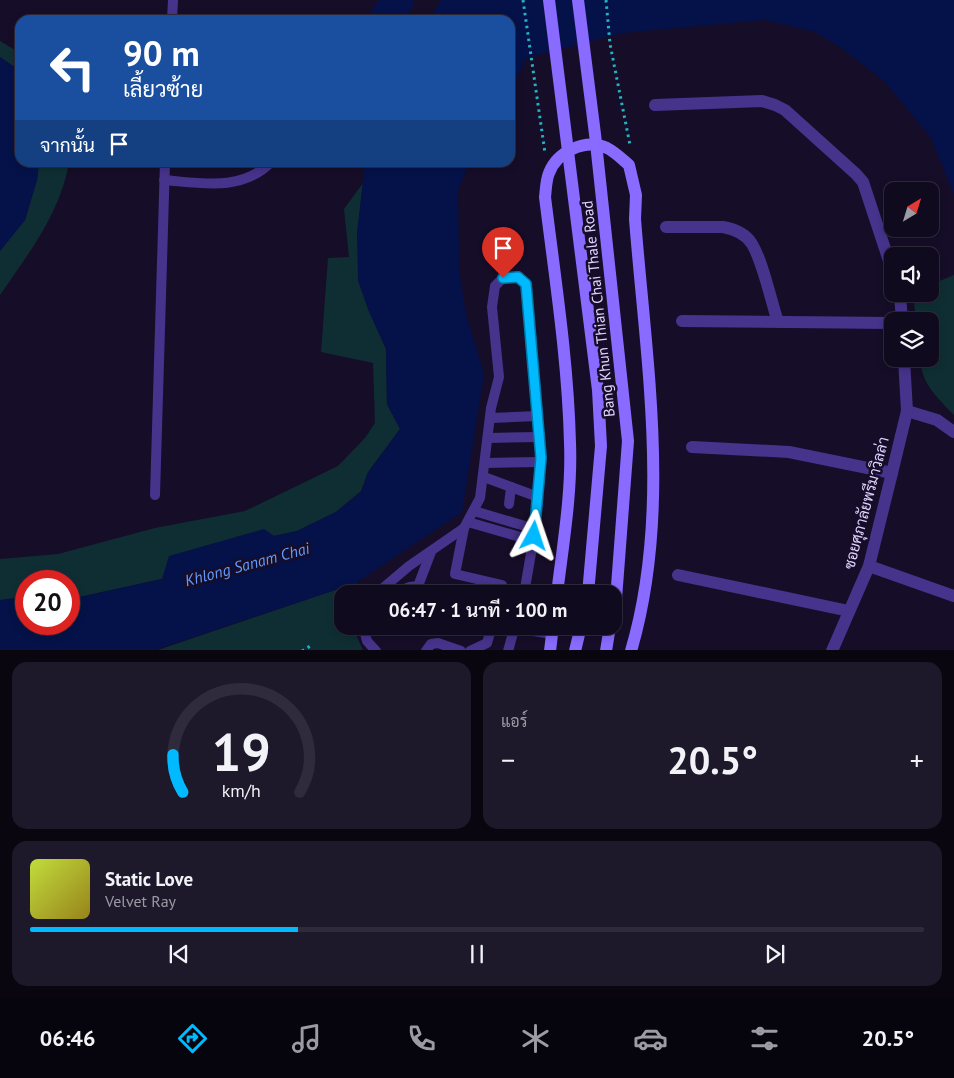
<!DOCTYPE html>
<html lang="th">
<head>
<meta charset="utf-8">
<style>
	:root { --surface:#100a1e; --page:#1e182b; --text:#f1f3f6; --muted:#9c9aa4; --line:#302b3c; --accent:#00b9ff }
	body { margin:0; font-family:"PT Sans",Sarabun,sans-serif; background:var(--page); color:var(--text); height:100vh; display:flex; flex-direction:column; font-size:19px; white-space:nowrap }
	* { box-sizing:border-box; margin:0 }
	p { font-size:16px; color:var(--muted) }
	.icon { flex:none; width:28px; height:28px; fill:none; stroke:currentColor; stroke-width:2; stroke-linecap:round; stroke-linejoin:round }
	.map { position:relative; height:650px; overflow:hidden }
	.drawer { display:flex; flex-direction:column; gap:12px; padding:12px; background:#090610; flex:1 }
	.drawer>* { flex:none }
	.top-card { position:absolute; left:15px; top:15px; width:500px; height:152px; border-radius:15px; box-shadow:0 2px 8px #0003,0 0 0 1px var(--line); background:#1a4fa0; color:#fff; overflow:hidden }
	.needle { width:32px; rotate:38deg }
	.tools { position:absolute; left:884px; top:182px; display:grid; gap:10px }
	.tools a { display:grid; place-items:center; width:55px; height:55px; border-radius:10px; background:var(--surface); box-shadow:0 2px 8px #0003,0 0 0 1px var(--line); font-size:25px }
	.speed { position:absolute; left:15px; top:570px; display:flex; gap:10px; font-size:25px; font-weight:700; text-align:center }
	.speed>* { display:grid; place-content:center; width:65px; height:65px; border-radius:50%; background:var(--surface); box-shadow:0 2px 8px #0003,0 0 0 1px var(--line); line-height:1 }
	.speed .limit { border:8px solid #d22; background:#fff; color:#111 }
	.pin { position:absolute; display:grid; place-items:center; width:42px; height:42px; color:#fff; margin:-51px -21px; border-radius:50% 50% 50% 0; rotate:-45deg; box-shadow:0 0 5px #0007 }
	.pin .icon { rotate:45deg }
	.me { position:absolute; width:55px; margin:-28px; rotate:5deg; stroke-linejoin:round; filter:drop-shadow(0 0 4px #0008) }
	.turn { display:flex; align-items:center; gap:18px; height:105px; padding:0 25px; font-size:22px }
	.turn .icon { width:65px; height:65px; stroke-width:2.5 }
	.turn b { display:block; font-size:35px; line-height:42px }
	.then { display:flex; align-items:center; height:48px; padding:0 25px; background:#0003; gap:10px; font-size:19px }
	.big { font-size:38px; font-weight:600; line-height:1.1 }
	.drawer .card { flex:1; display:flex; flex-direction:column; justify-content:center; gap:8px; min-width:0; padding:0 18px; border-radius:15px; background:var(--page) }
	.drawer .dial { align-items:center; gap:0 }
	.dial svg { height:130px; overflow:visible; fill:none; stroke:var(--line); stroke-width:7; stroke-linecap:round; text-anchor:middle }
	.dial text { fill:var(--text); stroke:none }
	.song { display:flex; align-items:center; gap:15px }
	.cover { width:60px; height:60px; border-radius:8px; background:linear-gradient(135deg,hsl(70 70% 55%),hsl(50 70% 35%)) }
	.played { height:5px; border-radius:2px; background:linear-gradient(90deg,var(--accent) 30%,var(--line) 30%) }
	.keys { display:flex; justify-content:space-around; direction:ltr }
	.heat { display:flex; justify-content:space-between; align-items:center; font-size:28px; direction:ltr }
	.drawer .tiles { flex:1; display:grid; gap:12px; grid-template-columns:1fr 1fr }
	.card:last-child { grid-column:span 2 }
	.trip { position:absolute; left:334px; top:585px; width:288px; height:50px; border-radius:15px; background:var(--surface); box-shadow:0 2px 8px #0003,0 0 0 1px var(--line); font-weight:600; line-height:50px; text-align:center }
	.menu { display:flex; height:80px; justify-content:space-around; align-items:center; background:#06040c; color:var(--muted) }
	.menu .icon { width:35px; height:35px }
	.menu .on { color:var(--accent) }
	.menu b { font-size:22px; color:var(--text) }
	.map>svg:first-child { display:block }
	.green { fill:#0f2e33 }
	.water { fill:#051249 }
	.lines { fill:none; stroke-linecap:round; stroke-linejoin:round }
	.river { stroke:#051249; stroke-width:32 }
	.path { stroke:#23b2c4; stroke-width:3; stroke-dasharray:2.5 4; stroke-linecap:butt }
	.service { stroke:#46338c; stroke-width:10 }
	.minor { stroke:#46338c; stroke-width:12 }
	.secondary { stroke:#896bff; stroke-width:12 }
	.secondary-bridge { stroke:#896bff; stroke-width:12 }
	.route-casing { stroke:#0078a6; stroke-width:12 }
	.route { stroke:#00b9ff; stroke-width:9 }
	.labels { text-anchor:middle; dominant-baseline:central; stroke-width:5; stroke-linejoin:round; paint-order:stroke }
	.street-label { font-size:15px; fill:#e0d4ff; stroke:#160d28 }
	.water-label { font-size:16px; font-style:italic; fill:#629bff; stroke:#160d28 }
</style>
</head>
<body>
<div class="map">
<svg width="954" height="651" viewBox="0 0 954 651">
	<rect width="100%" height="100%" fill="#160d28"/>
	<g class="green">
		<polygon points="0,41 20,53 20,71 0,57"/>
		<path d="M39 163H69C60 213 29 253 0 295V251L25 220 37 180Z"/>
		<polygon points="363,183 357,234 368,309 386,349 387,404 400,429 368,472 361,491 336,512 297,531 274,536 162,579 79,597 69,594 69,581 26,581 26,597 0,600 0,559 58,554 155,528 245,511 338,466 365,438 375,423 373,363 321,352 328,258 349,257 344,209"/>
		<path d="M954 275V415C937 397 922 385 920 359H930V321H916L913 294H930V285Z"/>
		<polygon points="356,583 356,594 342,594 342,626 357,626 357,637 363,650 155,651"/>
	</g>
	<g class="water">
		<polygon points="441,0 954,0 954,194 931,138 884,81 841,48 815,32 765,20 622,33 526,58 519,74 510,83 510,20 429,20"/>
		<polygon points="0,57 20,71 20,162 39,163 37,180 25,220 0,251"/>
		<polygon points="365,163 469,163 458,191 459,270 466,314 484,374 462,512 356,583 155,650 0,650 0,600 26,597 26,624 69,624 69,594 80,597 162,579 169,556 264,529 274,536 297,531 336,512 361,492 368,473 400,429 387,404 386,349 368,309 358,281 357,234"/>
	</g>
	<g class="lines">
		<polyline class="river" points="385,20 398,0"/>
		<g class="path">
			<polyline points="523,0 545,153"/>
			<polyline points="606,0 610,44 630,145"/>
			<polyline points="302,651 312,645"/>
		</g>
		<g class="service">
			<polyline points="172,20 173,0"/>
			<path d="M164 180C201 183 242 192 271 162"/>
			<polyline points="490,418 537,416"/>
			<polyline points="488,438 539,437"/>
			<polyline points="485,463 540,462"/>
			<polyline points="484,477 538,497"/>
			<polyline points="155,495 165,162"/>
			<polyline points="509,504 511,487"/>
			<polyline points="474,511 535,529"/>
			<polyline points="468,522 534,541"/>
			<polyline points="464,528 455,574 502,585 500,594"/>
			<polyline points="418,586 431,552"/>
			<polyline points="376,594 409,566 464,528 480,498 491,408 499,377 492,307 495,286 503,278 519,277 526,284 541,457 534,536 524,594"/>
			<path d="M399 594C408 584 420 584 429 594"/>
			<polyline points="363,626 367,641 376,651"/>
			<polyline points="503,626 552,634"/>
			<polyline points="426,651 431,644 438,643 461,651"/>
			<polyline points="470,651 487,643 492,626"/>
			<polyline points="508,651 515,626"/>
		</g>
		<g class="minor">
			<polyline points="655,105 762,101 775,105 785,110 856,174 863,182 892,270"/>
			<path d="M666 227H723C734 229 746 234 752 244 763 262 771 301 778 322"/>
			<polyline points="900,294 902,321"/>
			<polyline points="682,321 892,323"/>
			<polyline points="907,411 937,420 954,432"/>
			<polyline points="692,447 789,452 892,473"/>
			<polyline points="869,566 954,596"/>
			<polyline points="678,575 849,611"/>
			<polyline points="832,651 869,566 892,473 907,411 904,359"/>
		</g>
		<g class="secondary">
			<path d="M557 594C563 544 572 493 570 443 568 361 555 278 545 197 546 189 546 180 549 173 557 152 585 138 607 148 615 152 622 159 629 165L636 195 635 219C646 361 672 512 631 651"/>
			<polyline points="612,615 616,599"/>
			<polyline points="550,651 553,626"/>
			<polyline points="575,651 581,626"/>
			<polyline points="606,651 610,626"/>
		</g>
		<g class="secondary-bridge">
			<polyline points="549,0 598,390 601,446 588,594"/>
			<polyline points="578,0 595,134 628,441 616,599"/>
		</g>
	</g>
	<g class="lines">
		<defs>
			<polyline id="route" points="503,278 518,277 526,284 541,458 534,536"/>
		</defs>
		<use href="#route" class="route-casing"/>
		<use href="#route" class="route"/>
	</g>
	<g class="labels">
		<g class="street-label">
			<text transform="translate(598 309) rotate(-96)">Bang Khun Thian Chai Thale Road</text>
			<text transform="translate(866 503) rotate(-75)">ซอยศุภาลัยพรีมาวิลล่า</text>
		</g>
		<g class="water-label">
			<text transform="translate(247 564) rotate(-15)">Khlong Sanam Chai</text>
		</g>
	</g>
</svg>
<div class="tools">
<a><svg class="needle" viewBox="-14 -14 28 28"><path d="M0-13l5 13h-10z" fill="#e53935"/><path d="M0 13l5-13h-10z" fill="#9c9aa4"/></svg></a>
<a><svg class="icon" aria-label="sound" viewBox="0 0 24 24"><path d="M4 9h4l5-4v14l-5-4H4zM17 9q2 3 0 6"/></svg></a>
<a><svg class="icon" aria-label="layers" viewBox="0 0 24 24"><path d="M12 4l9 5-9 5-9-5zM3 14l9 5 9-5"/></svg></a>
</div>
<div class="speed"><div class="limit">20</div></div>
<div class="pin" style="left:503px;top:278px;background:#d93025"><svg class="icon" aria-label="arrive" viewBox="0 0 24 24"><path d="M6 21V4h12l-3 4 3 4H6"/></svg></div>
<svg class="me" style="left:534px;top:536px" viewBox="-20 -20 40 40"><path d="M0-17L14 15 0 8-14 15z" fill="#00b9ff" stroke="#fff" stroke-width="4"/></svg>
<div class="trip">06:47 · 1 นาที · 100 m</div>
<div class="top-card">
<div class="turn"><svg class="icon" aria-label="left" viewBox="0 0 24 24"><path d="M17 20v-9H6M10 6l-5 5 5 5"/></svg><div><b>90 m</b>เลี้ยวซ้าย</div></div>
<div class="then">จากนั้น<svg class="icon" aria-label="arrive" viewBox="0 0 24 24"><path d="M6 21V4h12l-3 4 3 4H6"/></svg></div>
</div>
</div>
<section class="drawer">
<div class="tiles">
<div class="card dial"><svg viewBox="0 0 100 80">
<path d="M14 69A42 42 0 1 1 86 69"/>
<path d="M14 69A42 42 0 0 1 8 46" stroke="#00b9ff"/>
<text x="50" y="56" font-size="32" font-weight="700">19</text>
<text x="50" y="72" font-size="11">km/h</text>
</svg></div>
<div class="card"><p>แอร์</p>
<div class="heat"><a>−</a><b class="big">20.5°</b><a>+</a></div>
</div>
<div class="card">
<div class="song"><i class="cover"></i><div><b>Static Love</b><p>Velvet Ray</p></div></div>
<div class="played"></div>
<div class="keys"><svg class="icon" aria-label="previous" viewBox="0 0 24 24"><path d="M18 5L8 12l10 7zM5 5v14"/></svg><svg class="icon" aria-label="pause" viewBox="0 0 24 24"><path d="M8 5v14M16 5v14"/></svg><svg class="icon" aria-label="next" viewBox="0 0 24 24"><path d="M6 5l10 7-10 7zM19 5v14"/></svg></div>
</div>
</div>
</section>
<nav class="menu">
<b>06:46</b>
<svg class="icon on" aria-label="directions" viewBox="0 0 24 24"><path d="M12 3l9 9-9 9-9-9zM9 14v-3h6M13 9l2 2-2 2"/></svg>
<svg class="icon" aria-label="music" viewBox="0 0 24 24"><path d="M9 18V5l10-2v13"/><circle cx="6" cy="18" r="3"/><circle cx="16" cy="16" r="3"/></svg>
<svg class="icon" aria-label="phone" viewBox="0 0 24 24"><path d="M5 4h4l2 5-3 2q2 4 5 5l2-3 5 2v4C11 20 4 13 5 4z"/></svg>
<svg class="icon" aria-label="climate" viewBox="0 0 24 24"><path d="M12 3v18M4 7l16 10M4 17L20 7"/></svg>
<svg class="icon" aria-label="car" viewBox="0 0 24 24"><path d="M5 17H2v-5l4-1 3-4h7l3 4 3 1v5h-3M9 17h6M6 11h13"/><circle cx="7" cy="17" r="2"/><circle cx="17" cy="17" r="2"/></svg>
<svg class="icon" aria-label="filters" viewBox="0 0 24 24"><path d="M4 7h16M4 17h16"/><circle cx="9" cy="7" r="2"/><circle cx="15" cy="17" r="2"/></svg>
<b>20.5°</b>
</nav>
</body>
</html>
